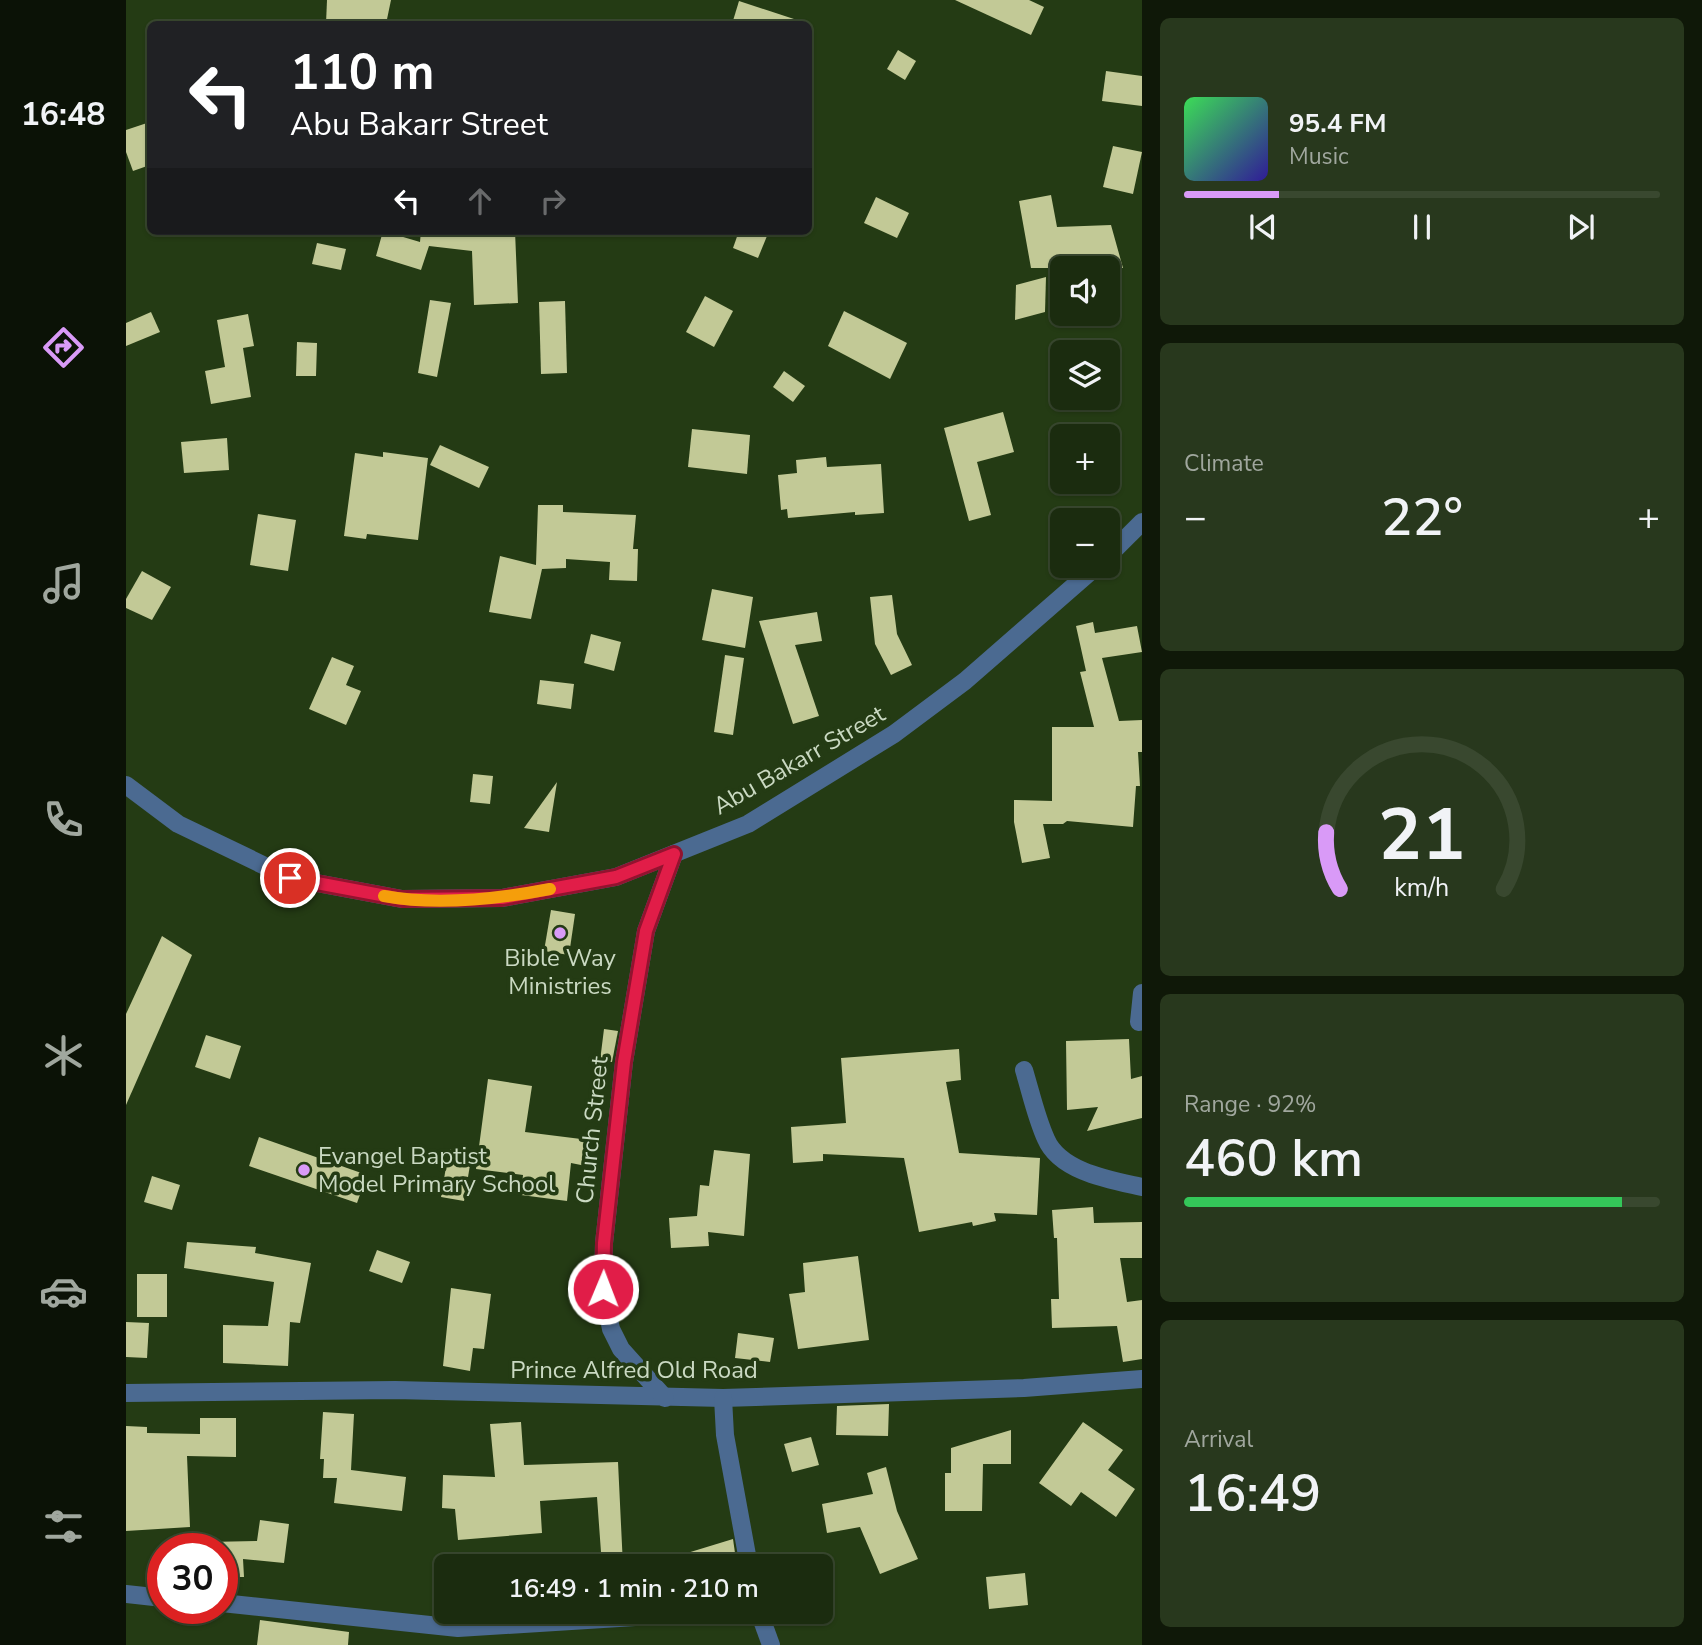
<!DOCTYPE html>
<html lang="en">
<head>
<meta charset="utf-8">
<style>
	:root { --surface:#1b2c0f; --page:#28381d; --text:#f1f3f6; --muted:#a0a79e; --line:#39482f; --accent:#d99af7 }
	body { margin:0; font-family:"Nunito Sans",sans-serif; background:var(--page); color:var(--text); height:100vh; display:flex; flex-direction:column; font-size:26px; white-space:nowrap }
	* { box-sizing:border-box; margin:0 }
	p { font-size:23px; color:var(--muted) }
	.icon { flex:none; width:38px; height:38px; fill:none; stroke:currentColor; stroke-width:2; stroke-linecap:round; stroke-linejoin:round }
	.map { position:relative; flex:1; overflow:hidden }
	.drawer { display:flex; flex-direction:column; gap:18px; padding:18px; background:#0f1808; width:560px }
	.drawer>* { flex:none }
	.top-card { position:absolute; left:21px; top:21px; width:665px; height:214px; border-radius:10px; box-shadow:0 2px 5px #0004,0 0 0 2px var(--line); background:#202124; color:#fff; overflow:hidden }
	.buttons { position:absolute; left:924px; top:256px; display:grid; gap:14px }
	.buttons a { display:grid; place-items:center; width:70px; height:70px; border-radius:10px; background:var(--surface); box-shadow:0 2px 5px #0004,0 0 0 2px var(--line); font-size:35px }
	.speed { position:absolute; left:21px; top:1533px; display:flex; gap:14px; font-size:35px; font-weight:700; text-align:center }
	.speed>* { display:grid; place-content:center; width:91px; height:91px; border-radius:50%; background:var(--surface); box-shadow:0 2px 5px #0004,0 0 0 2px var(--line); line-height:1 }
	.speed .limit { border:10px solid #d22; background:#fff; color:#111 }
	.pin { position:absolute; display:grid; place-items:center; width:60px; height:60px; color:#fff; margin:-30px; border:4px solid #fff; border-radius:50%; box-shadow:0 2px 7px #0007 }
	.me { position:absolute; width:77px; margin:-38px; rotate:1deg; stroke-linejoin:round; filter:drop-shadow(0 0 5px #0008) }
	.turn { display:flex; align-items:center; gap:24px; height:147px; padding:0 28px; font-size:32px }
	.turn .icon { width:91px; height:91px; stroke-width:2.5 }
	.turn b { display:block; font-size:49px; line-height:60px }
	.lanes { display:flex; align-items:center; height:66px; padding:0 28px; background:#0003; justify-content:center; gap:35px; direction:ltr }
	.lanes .off { opacity:.35 }
	.big { font-size:52px; font-weight:600; line-height:1.1 }
	.drawer .card { flex:1; display:flex; flex-direction:column; justify-content:center; gap:10px; min-width:0; padding:0 24px; border-radius:10px; background:var(--page) }
	.drawer .dial { align-items:center; gap:0 }
	.dial svg { height:182px; overflow:visible; fill:none; stroke:var(--line); stroke-width:7; stroke-linecap:round; text-anchor:middle }
	.dial text { fill:var(--text); stroke:none }
	.song { display:flex; align-items:center; gap:21px }
	.cover { width:84px; height:84px; border-radius:10px; background:linear-gradient(135deg,hsl(130 70% 55%),hsl(250 70% 35%)) }
	.played { height:7px; border-radius:4px; background:linear-gradient(90deg,var(--accent) 20%,var(--line) 20%) }
	.keys { display:flex; justify-content:space-around; direction:ltr }
	.heat { display:flex; justify-content:space-between; align-items:center; font-size:38px; direction:ltr }
	.charge { height:10px; border-radius:5px; background:linear-gradient(90deg,#34c759 92%,var(--line) 0) }
	.trip { position:absolute; left:308px; top:1554px; width:399px; height:70px; border-radius:10px; background:var(--surface); box-shadow:0 2px 5px #0004,0 0 0 2px var(--line); font-weight:600; line-height:70px; text-align:center }
	main { display:flex; flex:1; min-height:0 }
	.dock { display:flex; flex-direction:column; width:126px; justify-content:space-around; align-items:center; background:#0b1206; color:var(--muted) }
	.dock .icon { width:49px; height:49px }
	.dock .on { color:var(--accent) }
	.dock b { font-size:32px; color:var(--text) }
	.map>svg:first-child { display:block }
	.building { fill:#c2c996 }
	.lines { fill:none; stroke-linecap:round; stroke-linejoin:round }
	.minor { stroke:#4b6a91; stroke-width:18 }
	.route-casing { stroke:#92132f; stroke-width:18 }
	.route { stroke:#e11d48; stroke-width:12 }
	.slow { stroke:#f59e0b; stroke-width:12 }
	.poi-dot { fill:#d99af7; stroke:#243b14; stroke-width:2.5 }
	.labels { text-anchor:middle; dominant-baseline:central; stroke-width:7; stroke-linejoin:round; paint-order:stroke }
	.street-label { font-size:24px; fill:#cad9c2; stroke:#243b14 }
	.poi-label { font-size:24px; fill:#cad9c2; stroke:#243b14 }
</style>
</head>
<body>
<main>
<nav class="dock">
<b>16:48</b>
<svg class="icon on" aria-label="directions" viewBox="0 0 24 24"><path d="M12 3l9 9-9 9-9-9zM9 14v-3h6M13 9l2 2-2 2"/></svg>
<svg class="icon" aria-label="music" viewBox="0 0 24 24"><path d="M9 18V5l10-2v13"/><circle cx="6" cy="18" r="3"/><circle cx="16" cy="16" r="3"/></svg>
<svg class="icon" aria-label="phone" viewBox="0 0 24 24"><path d="M5 4h4l2 5-3 2q2 4 5 5l2-3 5 2v4C11 20 4 13 5 4z"/></svg>
<svg class="icon" aria-label="climate" viewBox="0 0 24 24"><path d="M12 3v18M4 7l16 10M4 17L20 7"/></svg>
<svg class="icon" aria-label="car" viewBox="0 0 24 24"><path d="M5 17H2v-5l4-1 3-4h7l3 4 3 1v5h-3M9 17h6M6 11h13"/><circle cx="7" cy="17" r="2"/><circle cx="17" cy="17" r="2"/></svg>
<svg class="icon" aria-label="filters" viewBox="0 0 24 24"><path d="M4 7h16M4 17h16"/><circle cx="9" cy="7" r="2"/><circle cx="15" cy="17" r="2"/></svg>
</nav>
<div class="map">
<svg width="1016" height="1645" viewBox="0 0 1016 1645">
	<rect width="100%" height="100%" fill="#243b14"/>
	<g class="building">
		<polygon points="201,0 265,0 260,24 200,24"/>
		<polygon points="829,0 903,0 918,7 905,35"/>
		<polygon points="613,1 671,20 671,24 606,24"/>
		<polygon points="772,50 790,61 779,80 761,69"/>
		<polygon points="980,71 1016,76 1016,106 976,101"/>
		<polygon points="24,122 24,165 7,171 0,152 0,130"/>
		<polygon points="987,146 1016,152 1007,194 977,187"/>
		<polygon points="925,195 931,227 985,225 997,268 905,268 893,201"/>
		<polygon points="750,197 783,213 771,238 738,223"/>
		<polygon points="257,231 294,242 295,231 389,231 392,303 348,305 346,251 303,246 295,270 250,256"/>
		<polygon points="613,231 628,231 641,236 632,258 607,248"/>
		<polygon points="191,243 220,249 215,270 186,264"/>
		<polygon points="920,277 919,312 889,320 890,285"/>
		<polygon points="579,296 607,311 588,347 560,332"/>
		<polygon points="304,300 325,303 311,377 292,373"/>
		<polygon points="439,301 441,373 415,374 413,302"/>
		<polygon points="718,311 781,343 764,379 702,346"/>
		<polygon points="25,312 34,332 0,346 0,323"/>
		<polygon points="122,314 128,346 117,348 125,397 85,404 79,371 99,367 91,320"/>
		<polygon points="171,342 191,343 190,376 170,376"/>
		<polygon points="658,371 679,386 667,402 647,387"/>
		<polygon points="877,412 888,452 851,462 865,515 843,521 818,428"/>
		<polygon points="566,429 624,435 621,474 562,467"/>
		<polygon points="101,438 103,470 58,473 55,442"/>
		<polygon points="314,445 363,467 353,488 304,465"/>
		<polygon points="257,452 302,458 292,540 241,534 240,539 218,536 229,453 257,457"/>
		<polygon points="700,457 701,467 755,464 758,513 729,515 729,512 662,518 661,509 655,510 652,475 671,473 670,460"/>
		<polygon points="412,505 437,505 437,512 510,515 507,549 512,549 511,581 483,580 484,562 440,559 440,568 416,569 405,619 363,612 374,556 410,565"/>
		<polygon points="132,514 170,520 162,571 124,565"/>
		<polygon points="16,571 45,587 26,620 0,608 0,599"/>
		<polygon points="586,589 627,597 619,648 576,640"/>
		<polygon points="766,595 771,634 786,665 765,675 749,644 744,597"/>
		<polygon points="691,612 696,641 669,645 693,716 667,724 633,621"/>
		<polygon points="967,622 969,633 1011,626 1016,652 976,658 993,721 1016,720 1016,752 1012,752 1014,786 1010,786 1007,827 941,821 937,824 917,824 924,858 896,863 888,822 888,800 926,801 926,727 968,727 954,672 960,671 950,626"/>
		<polygon points="465,634 495,642 488,671 458,663"/>
		<polygon points="599,655 618,658 607,735 588,732"/>
		<polygon points="206,657 228,666 220,685 235,691 220,725 183,709"/>
		<polygon points="414,680 448,684 445,709 411,704"/>
		<polygon points="347,774 367,776 364,804 344,802"/>
		<polygon points="431,782 423,832 398,828"/>
		<polygon points="425,910 449,914 443,955 418,951"/>
		<polygon points="36,936 66,955 0,1105 0,1014"/>
		<polygon points="478,1029 492,1031 486,1062 474,1061"/>
		<polygon points="80,1035 115,1046 104,1079 69,1067"/>
		<polygon points="1003,1039 1005,1079 1016,1076 1016,1118 961,1131 972,1107 941,1110 940,1041"/>
		<polygon points="833,1049 835,1080 820,1082 833,1153 914,1158 911,1215 868,1213 870,1221 847,1226 846,1222 793,1232 778,1158 697,1154 697,1161 667,1163 665,1127 720,1123 715,1058"/>
		<polygon points="362,1079 406,1086 399,1132 463,1140 460,1166 445,1163 441,1201 395,1195 397,1175 350,1169"/>
		<polygon points="133,1137 241,1175 231,1203 123,1166"/>
		<polygon points="323,1149 346,1153 338,1201 315,1197"/>
		<polygon points="588,1150 624,1154 618,1236 582,1232 583,1246 545,1248 543,1218 571,1216 574,1185 583,1186"/>
		<polygon points="26,1176 54,1185 46,1210 18,1202"/>
		<polygon points="967,1207 968,1223 1016,1222 1016,1258 994,1258 1001,1302 1016,1300 1016,1359 997,1362 991,1326 926,1328 925,1299 933,1299 931,1238 928,1238 926,1210"/>
		<polygon points="61,1242 130,1247 129,1253 185,1263 174,1323 164,1322 162,1366 97,1363 97,1325 142,1326 148,1282 58,1268"/>
		<polygon points="251,1250 284,1262 276,1283 243,1271"/>
		<polygon points="732,1256 743,1340 672,1349 663,1294 679,1292 677,1263"/>
		<rect x="11" y="1274" width="30" height="43"/>
		<polygon points="325,1288 365,1294 358,1349 347,1348 344,1371 317,1366"/>
		<polygon points="0,1322 23,1323 21,1358 0,1357"/>
		<polygon points="612,1333 648,1338 644,1362 609,1358"/>
		<polygon points="763,1404 762,1436 710,1435 711,1406"/>
		<polygon points="197,1412 228,1414 225,1470 280,1477 276,1511 208,1503 211,1478 197,1478 198,1459 194,1459"/>
		<polygon points="74,1418 110,1418 110,1457 61,1456 64,1527 0,1531 0,1426 21,1427 21,1433 74,1434"/>
		<polygon points="395,1422 398,1465 492,1462 497,1566 476,1566 471,1497 414,1501 416,1533 332,1540 329,1509 316,1508 317,1475 369,1477 364,1424"/>
		<polygon points="957,1422 997,1450 982,1470 1009,1489 990,1517 955,1492 945,1506 913,1483"/>
		<polygon points="885,1430 885,1464 857,1464 856,1511 819,1511 819,1473 825,1473 825,1448"/>
		<polygon points="685,1437 693,1465 666,1472 658,1444"/>
		<polygon points="760,1467 771,1511 792,1559 754,1574 734,1527 701,1533 696,1504 747,1494 741,1473"/>
		<polygon points="134,1520 163,1524 158,1563 117,1559 118,1577 96,1577 96,1549 82,1549 82,1542 131,1541"/>
		<polygon points="607,1539 610,1560 589,1566 535,1566 535,1561"/>
		<polygon points="899,1573 902,1605 863,1609 860,1577"/>
		<polygon points="134,1620 223,1632 222,1645 131,1645"/>
	</g>
	<g class="lines">
		<g class="minor">
			<polyline points="982,556 1016,522"/>
			<polyline points="0,785 52,824 164,878 276,899 376,898 490,877 622,824 768,734 839,681 972,565"/>
			<polyline points="1013,1022 1016,993"/>
			<path d="M898 1070C905 1093 910 1117 920 1139 934 1172 985 1180 1016 1187"/>
			<polyline points="0,1393 269,1390 597,1398 898,1388 1016,1379"/>
			<polyline points="539,1398 495,1349 485,1329 477,1289 478,1243 498,1062 520,931 548,854"/>
			<polyline points="597,1398 599,1435 623,1566"/>
			<polyline points="0,1594 37,1598"/>
			<polyline points="96,1603 332,1628 589,1612"/>
			<polyline points="633,1612 645,1645"/>
		</g>
	</g>
	<g class="lines">
		<defs>
			<polyline id="route" points="164,878 276,899 376,898 490,877 548,854 520,931 498,1062 478,1243 477,1289"/>
		</defs>
		<use href="#route" class="route-casing"/>
		<use href="#route" class="route"/>
		<path class="slow" d="M258 896C312 906 372 899 424 889"/>
	</g>
	<g class="poi-dot">
		<circle cx="434" cy="933" r="7"/>
		<circle cx="178" cy="1170" r="7"/>
	</g>
	<g class="labels">
		<g class="street-label">
			<text transform="translate(673 760) rotate(-30)">Abu Bakarr Street</text>
			<text transform="translate(466 1130) rotate(-84)">Church Street</text>
			<text x="508" y="1370">Prince Alfred Old Road</text>
		</g>
		<g class="poi-label">
			<text x="434" y="958">Bible Way<tspan x="434" dy="28">Ministries</tspan></text>
			<text x="192" y="1156" text-anchor="start">Evangel Baptist<tspan x="192" dy="28">Model Primary School</tspan></text>
		</g>
	</g>
</svg>
<div class="buttons">
<a><svg class="icon" aria-label="sound" viewBox="0 0 24 24"><path d="M4 9h4l5-4v14l-5-4H4zM17 9q2 3 0 6"/></svg></a>
<a><svg class="icon" aria-label="layers" viewBox="0 0 24 24"><path d="M12 4l9 5-9 5-9-5zM3 14l9 5 9-5"/></svg></a>
<a>+</a>
<a>−</a>
</div>
<div class="speed"><div class="limit">30</div></div>
<div class="pin" style="left:164px;top:878px;background:#d93025"><svg class="icon" aria-label="arrive" viewBox="0 0 24 24"><path d="M6 21V4h12l-3 4 3 4H6"/></svg></div>
<svg class="me" style="left:477px;top:1289px" viewBox="-20 -20 40 40"><circle r="17" fill="#e11d48" stroke="#fff" stroke-width="3"/><path d="M0-11L8 9 0 5-8 9z" fill="#fff"/></svg>
<div class="trip">16:49 · 1 min · 210 m</div>
<div class="top-card">
<div class="turn"><svg class="icon" aria-label="left" viewBox="0 0 24 24"><path d="M17 20v-9H6M10 6l-5 5 5 5"/></svg><div><b>110 m</b>Abu Bakarr Street</div></div>
<div class="lanes"><svg class="icon" aria-label="left" viewBox="0 0 24 24"><path d="M17 20v-9H6M10 6l-5 5 5 5"/></svg><svg class="icon off" aria-label="ahead" viewBox="0 0 24 24"><path d="M12 20V5M6 11l6-6 6 6"/></svg><svg class="icon off" aria-label="right" viewBox="0 0 24 24"><path d="M7 20v-9h11M14 6l5 5-5 5"/></svg></div>
</div>
</div>
<section class="drawer">
<div class="card">
<div class="song"><i class="cover"></i><div><b>95.4 FM</b><p>Music</p></div></div>
<div class="played"></div>
<div class="keys"><svg class="icon" aria-label="previous" viewBox="0 0 24 24"><path d="M18 5L8 12l10 7zM5 5v14"/></svg><svg class="icon" aria-label="pause" viewBox="0 0 24 24"><path d="M8 5v14M16 5v14"/></svg><svg class="icon" aria-label="next" viewBox="0 0 24 24"><path d="M6 5l10 7-10 7zM19 5v14"/></svg></div>
</div>
<div class="card"><p>Climate</p>
<div class="heat"><a>−</a><b class="big">22°</b><a>+</a></div>
</div>
<div class="card dial"><svg viewBox="0 0 100 80">
<path d="M14 69A42 42 0 1 1 86 69"/>
<path d="M14 69A42 42 0 0 1 8 44" stroke="#d99af7"/>
<text x="50" y="56" font-size="32" font-weight="700">21</text>
<text x="50" y="72" font-size="11">km/h</text>
</svg></div>
<div class="card"><p>Range · 92%</p><b class="big">460 km</b><div class="charge"></div></div>
<div class="card"><p>Arrival</p><b class="big">16:49</b></div>
</section>
</main>
</body>
</html>
